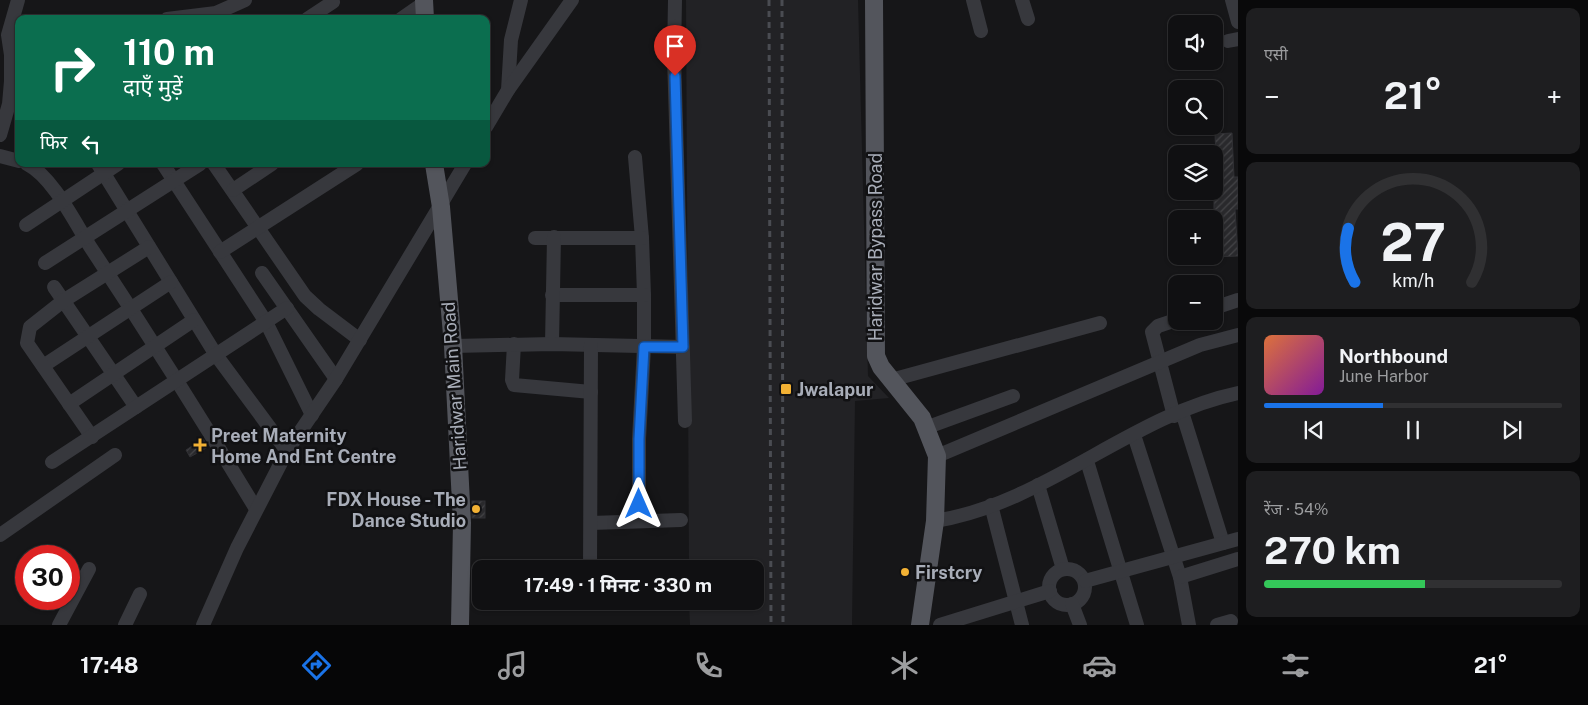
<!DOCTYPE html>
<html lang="hi">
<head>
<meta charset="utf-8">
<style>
	:root { --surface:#101012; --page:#1e1e20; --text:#f1f3f6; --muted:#9c9d9f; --line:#303032; --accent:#1a73e8 }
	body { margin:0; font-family:"Public Sans","Noto Sans Devanagari",sans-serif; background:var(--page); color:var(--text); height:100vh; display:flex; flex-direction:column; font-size:19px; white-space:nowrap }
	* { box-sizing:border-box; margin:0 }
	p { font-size:16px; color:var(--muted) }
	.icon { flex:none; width:28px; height:28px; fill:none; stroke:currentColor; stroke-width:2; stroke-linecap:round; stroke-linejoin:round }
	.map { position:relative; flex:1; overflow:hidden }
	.details { display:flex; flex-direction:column; gap:8px; padding:8px; background:#09090a; width:350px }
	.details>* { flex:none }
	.hud { position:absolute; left:15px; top:15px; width:475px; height:152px; border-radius:10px; box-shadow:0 1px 4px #0004,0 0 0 1px var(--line); background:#0b6e4f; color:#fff; overflow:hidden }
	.controls { position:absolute; left:1168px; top:15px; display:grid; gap:10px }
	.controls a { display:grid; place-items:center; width:55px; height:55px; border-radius:10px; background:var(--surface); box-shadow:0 1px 4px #0004,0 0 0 1px var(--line); font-size:25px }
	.speed { position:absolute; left:15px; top:545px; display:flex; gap:10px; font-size:25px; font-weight:700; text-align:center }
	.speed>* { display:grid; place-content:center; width:65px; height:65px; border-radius:50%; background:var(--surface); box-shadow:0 1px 4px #0004,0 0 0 1px var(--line); line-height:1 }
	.speed .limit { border:8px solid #d22; background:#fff; color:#111 }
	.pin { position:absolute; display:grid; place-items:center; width:42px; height:42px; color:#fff; margin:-51px -21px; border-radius:50% 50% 50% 0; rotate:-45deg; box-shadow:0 0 5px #0007 }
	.pin .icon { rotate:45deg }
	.me { position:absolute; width:55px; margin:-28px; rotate:0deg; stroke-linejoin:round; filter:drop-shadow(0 0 4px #0008) }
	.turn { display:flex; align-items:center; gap:18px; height:105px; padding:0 25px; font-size:22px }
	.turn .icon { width:65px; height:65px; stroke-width:2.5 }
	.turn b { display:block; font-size:35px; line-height:42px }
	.then { display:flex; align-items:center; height:48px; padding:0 25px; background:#0003; gap:10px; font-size:19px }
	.big { font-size:38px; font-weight:700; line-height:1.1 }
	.details .card { flex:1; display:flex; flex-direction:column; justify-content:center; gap:8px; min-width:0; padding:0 18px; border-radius:10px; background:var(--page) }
	.details .dial { align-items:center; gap:0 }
	.dial svg { height:130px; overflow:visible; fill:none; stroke:var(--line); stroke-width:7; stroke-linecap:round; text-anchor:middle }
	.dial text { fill:var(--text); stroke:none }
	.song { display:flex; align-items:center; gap:15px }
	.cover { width:60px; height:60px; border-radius:8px; background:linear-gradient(135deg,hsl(20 70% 55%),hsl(290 70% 35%)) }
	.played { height:5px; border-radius:2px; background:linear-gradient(90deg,var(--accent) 40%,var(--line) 40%) }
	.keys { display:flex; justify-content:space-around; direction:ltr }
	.heat { display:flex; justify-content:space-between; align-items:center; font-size:28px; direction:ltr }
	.charge { height:8px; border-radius:4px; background:linear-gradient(90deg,#34c759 54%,var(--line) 0) }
	.trip { position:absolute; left:472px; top:560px; width:292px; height:50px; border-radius:10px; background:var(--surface); box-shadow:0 1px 4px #0004,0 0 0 1px var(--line); font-weight:700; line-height:50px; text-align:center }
	.menu { display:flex; height:80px; justify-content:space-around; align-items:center; background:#060607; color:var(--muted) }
	.menu .icon { width:35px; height:35px }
	.menu .on { color:var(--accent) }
	.menu b { font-size:22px; color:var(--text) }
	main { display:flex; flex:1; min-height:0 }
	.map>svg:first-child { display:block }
	.built { fill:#222225 }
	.building { fill:url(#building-hatch); stroke:#303034 }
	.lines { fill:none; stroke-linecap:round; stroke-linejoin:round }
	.minor { stroke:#37383d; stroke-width:14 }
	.major { stroke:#53555c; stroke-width:18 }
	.rail { stroke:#4a4c52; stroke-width:3; stroke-dasharray:6 5; stroke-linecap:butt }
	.route-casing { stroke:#114b97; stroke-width:12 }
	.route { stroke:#1a73e8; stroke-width:9 }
	.poi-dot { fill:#f2b134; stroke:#111113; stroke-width:2 }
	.labels { text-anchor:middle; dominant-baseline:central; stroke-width:5; stroke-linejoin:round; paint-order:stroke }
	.street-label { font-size:18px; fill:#a8adb8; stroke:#111113 }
	.poi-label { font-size:18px; font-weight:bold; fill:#a8adb8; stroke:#111113; text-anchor:start }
</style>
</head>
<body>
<main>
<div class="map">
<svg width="1238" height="625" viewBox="0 0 1238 625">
	<defs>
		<pattern id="building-hatch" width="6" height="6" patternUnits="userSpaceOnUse" patternTransform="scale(1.25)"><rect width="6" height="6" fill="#29292c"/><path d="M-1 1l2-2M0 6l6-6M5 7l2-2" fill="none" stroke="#454548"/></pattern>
	</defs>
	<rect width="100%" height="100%" fill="#161618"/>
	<polygon class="built" points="686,0 858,0 868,376 889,398 855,401 852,625 690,625 689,601 756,601 756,569 689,569"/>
	<g class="building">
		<polygon points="1232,133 1234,177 1238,177 1238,209 1235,209 1238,256 1214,257 1214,241 1220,240 1219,210 1214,210 1214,178 1217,178 1215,134"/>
		<polygon points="203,439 208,447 190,457 186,450"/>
		<rect x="472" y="501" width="13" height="17"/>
	</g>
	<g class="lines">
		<g class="minor">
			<polyline points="675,0 674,56 685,421"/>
			<polyline points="973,0 981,31"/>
			<polyline points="1022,0 1028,19"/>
			<polyline points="1232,0 1238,22"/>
			<polyline points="167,19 216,13 245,0"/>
			<polyline points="307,19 333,2"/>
			<polyline points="401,19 424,3"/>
			<polyline points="1228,41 1238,39"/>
			<polyline points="508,90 511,40 521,0"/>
			<polyline points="486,127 508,90 572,0"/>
			<polyline points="0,135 9,104 11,81 11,55 8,35 18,0"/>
			<polyline points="0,156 19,161"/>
			<polyline points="635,157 642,238 644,295 644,347 639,439 639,520"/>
			<path d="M27 164C53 177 75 223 91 248 148 334 203 421 256 509"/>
			<polyline points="98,164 216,355 287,451"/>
			<polyline points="163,164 266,322 312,415"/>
			<polyline points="214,164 305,296 319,309 360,340"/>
			<polyline points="233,190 272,164"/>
			<polyline points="26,225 118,164"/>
			<polyline points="535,238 642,238"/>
			<polyline points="220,252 357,164"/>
			<polyline points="45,263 200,164"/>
			<polyline points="262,273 336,379"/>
			<polyline points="54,287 136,407"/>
			<polyline points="552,295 644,295"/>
			<polyline points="1214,308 1238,300"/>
			<polyline points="514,344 512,380 514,385 591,392"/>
			<polyline points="552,344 554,237"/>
			<polyline points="453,346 552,344 683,347"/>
			<polyline points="43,366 171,282"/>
			<polyline points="891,380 1100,323"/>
			<polyline points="69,404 194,320"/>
			<polyline points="1182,412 1223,543"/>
			<polyline points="1174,416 1152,332 1158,326 1176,320"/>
			<polyline points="928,427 1013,396"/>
			<polyline points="1134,435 1180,577 1189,625"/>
			<polyline points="92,437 27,343 30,327 63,301 149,247"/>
			<polyline points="937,456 1200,345 1238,335"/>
			<polyline points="1087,461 1137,625"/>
			<polyline points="52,462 287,308"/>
			<polyline points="1038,485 1063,569"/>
			<polyline points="991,505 1022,625"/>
			<path d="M935 521C1044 504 1132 415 1238 393"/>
			<polyline points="591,523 681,520"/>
			<polyline points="0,535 115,455"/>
			<circle cx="1067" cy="587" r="18"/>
			<polyline points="590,569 591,345"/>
			<polyline points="1180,577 1238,559"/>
			<polyline points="1085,581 1238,539"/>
			<polyline points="1072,604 1080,625"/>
			<polyline points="59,625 89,569"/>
			<polyline points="125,625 140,594"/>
			<polyline points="203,625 237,548 287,451 336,379 465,164"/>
			<polyline points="940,625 1050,591"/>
			<polyline points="1217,625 1231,621"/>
		</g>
		<g class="major">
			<polyline points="424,0 425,19"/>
			<polyline points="874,0 876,356 881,367 922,418 937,456 935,521 920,625"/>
			<polyline points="434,164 441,207 453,346 462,523 460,625"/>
		</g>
		<g class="rail">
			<polyline points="769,0 771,625"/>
			<polyline points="782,0 783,625"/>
		</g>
	</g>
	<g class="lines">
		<defs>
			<polyline id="route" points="639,504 639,439 644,347 683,347 675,76"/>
		</defs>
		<use href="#route" class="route-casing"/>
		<use href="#route" class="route"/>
	</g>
	<g class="poi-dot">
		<rect x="780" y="383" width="12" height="12" rx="2.5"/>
		<path d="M197.5 437.5h5v5h5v5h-5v5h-5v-5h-5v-5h5z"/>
		<circle cx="476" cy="509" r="5"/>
		<circle cx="905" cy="572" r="5"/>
	</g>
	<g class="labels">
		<g class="street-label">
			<text transform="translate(875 247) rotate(-90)">Haridwar Bypass Road</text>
			<text transform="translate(454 386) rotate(-94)">Haridwar Main Road</text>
		</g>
		<g class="poi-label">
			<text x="797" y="389">Jwalapur</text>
			<text x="211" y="435">Preet Maternity<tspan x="211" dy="21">Home And Ent Centre</tspan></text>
			<text x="466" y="499" text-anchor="end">FDX House - The<tspan x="466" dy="21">Dance Studio</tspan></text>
			<text x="915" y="572">Firstcry</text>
		</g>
	</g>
</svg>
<div class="controls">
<a><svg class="icon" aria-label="sound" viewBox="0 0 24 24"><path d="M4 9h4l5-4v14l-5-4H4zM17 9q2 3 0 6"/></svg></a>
<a><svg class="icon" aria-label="search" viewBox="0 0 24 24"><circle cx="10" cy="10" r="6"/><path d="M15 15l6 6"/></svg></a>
<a><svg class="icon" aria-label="layers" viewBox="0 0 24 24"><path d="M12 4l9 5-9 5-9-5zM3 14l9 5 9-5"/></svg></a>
<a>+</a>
<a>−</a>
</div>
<div class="speed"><div class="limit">30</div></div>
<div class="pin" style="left:675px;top:76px;background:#d93025"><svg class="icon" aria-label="arrive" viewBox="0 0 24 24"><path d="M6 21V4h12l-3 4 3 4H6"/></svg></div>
<svg class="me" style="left:639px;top:504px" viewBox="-20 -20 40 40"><path d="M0-17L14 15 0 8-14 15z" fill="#1a73e8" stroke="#fff" stroke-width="4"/></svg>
<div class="trip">17:49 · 1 मिनट · 330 m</div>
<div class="hud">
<div class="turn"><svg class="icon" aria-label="right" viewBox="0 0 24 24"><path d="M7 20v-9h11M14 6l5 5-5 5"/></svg><div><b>110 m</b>दाएँ मुड़ें</div></div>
<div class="then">फिर<svg class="icon" aria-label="left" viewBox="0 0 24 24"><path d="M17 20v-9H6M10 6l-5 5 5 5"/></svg></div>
</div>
</div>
<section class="details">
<div class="card"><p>एसी</p>
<div class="heat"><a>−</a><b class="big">21°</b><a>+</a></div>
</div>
<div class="card dial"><svg viewBox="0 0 100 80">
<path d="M14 69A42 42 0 1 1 86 69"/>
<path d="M14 69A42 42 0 0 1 10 36" stroke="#1a73e8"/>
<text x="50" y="56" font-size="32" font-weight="700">27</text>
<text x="50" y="72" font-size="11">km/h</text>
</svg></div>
<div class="card">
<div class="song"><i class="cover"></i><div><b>Northbound</b><p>June Harbor</p></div></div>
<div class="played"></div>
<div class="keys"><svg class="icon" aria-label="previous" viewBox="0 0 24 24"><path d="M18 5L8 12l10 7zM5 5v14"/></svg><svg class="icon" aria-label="pause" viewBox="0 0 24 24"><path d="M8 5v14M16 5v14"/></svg><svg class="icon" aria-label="next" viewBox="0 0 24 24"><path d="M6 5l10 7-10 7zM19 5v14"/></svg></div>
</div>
<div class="card"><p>रेंज · 54%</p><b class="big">270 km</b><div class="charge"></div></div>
</section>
</main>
<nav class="menu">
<b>17:48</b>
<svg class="icon on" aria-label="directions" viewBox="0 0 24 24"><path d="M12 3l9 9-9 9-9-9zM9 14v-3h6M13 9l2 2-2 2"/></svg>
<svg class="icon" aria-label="music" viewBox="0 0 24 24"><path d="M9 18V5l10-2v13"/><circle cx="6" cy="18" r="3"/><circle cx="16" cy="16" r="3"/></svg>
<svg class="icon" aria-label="phone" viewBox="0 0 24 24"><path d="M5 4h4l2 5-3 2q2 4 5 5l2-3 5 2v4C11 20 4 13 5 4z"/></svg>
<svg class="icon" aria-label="climate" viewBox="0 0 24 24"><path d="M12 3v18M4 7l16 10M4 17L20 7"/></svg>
<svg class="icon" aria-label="car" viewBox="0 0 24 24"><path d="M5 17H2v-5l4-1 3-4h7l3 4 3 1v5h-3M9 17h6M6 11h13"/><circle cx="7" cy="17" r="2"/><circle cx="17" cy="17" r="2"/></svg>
<svg class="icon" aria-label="filters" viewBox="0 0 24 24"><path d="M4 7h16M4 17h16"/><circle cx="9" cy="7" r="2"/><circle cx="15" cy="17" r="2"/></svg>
<b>21°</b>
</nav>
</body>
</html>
